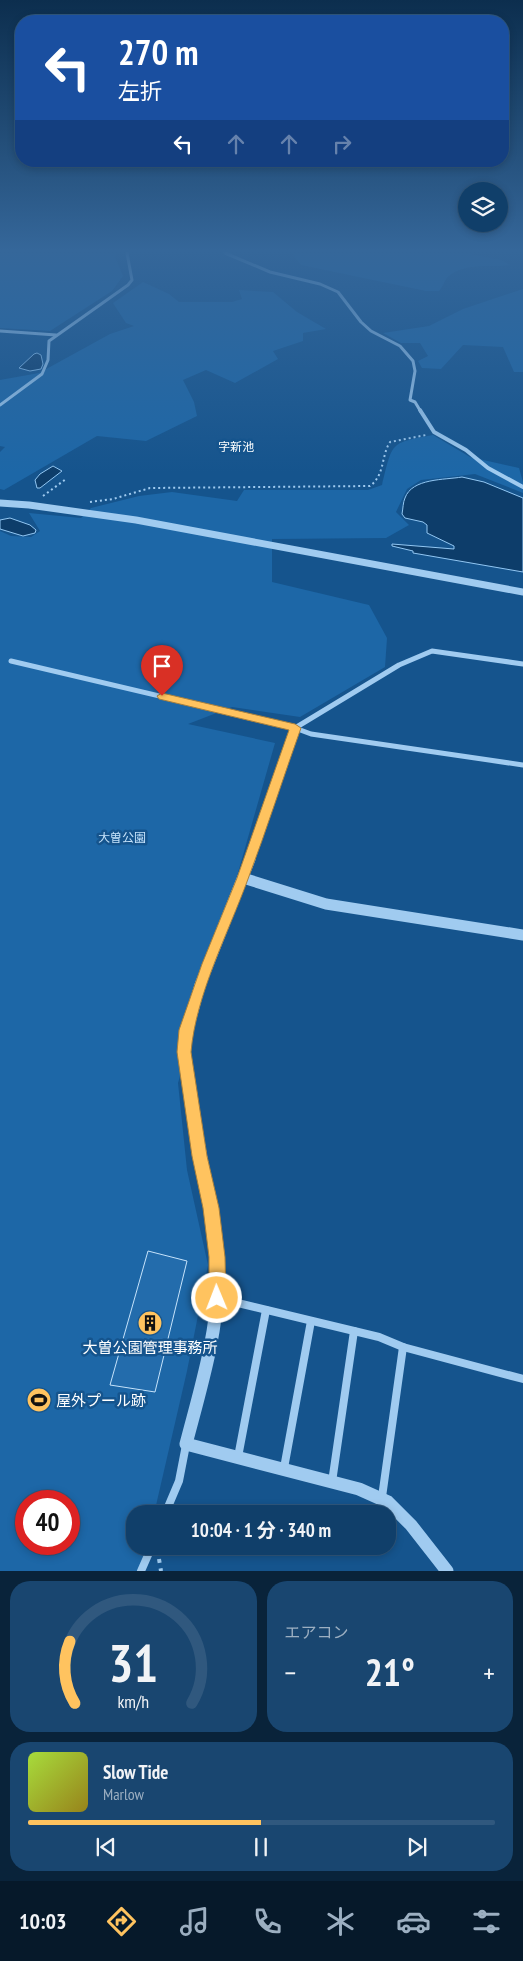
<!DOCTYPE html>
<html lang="ja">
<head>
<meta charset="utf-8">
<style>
	:root { --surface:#103f6a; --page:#194670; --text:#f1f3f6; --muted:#9cafc1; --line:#30587e; --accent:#ffc35f }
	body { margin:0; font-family:"PT Sans Narrow","Noto Sans JP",sans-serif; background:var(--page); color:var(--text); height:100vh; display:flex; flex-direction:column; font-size:19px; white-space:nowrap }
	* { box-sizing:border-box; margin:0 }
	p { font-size:16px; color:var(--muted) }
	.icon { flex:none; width:28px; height:28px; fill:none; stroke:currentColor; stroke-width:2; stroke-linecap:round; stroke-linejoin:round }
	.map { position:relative; height:1571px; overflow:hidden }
	.drawer { display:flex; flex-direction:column; gap:10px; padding:10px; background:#09233a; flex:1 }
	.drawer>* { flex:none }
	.hud { position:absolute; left:15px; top:15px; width:494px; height:152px; border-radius:20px; box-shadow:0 2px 8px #0003,0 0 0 1px var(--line); background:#1a4fa0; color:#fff; overflow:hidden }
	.controls { position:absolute; left:458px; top:182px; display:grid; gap:10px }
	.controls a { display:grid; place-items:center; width:50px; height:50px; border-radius:50%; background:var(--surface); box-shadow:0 2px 8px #0003,0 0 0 1px var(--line); font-size:25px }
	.speed { position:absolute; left:15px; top:1490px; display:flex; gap:10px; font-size:25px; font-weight:700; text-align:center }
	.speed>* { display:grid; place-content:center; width:65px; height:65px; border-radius:50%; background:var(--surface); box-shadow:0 2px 8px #0003,0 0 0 1px var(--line); line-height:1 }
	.speed .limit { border:8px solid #d22; background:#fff; color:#111 }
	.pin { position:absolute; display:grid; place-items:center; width:42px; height:42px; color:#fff; margin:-51px -21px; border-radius:50% 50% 50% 0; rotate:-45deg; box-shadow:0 0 5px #0007 }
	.pin .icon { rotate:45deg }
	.me { position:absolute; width:55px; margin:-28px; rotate:359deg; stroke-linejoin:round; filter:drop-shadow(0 0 4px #0008) }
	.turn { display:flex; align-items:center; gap:18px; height:105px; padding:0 20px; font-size:22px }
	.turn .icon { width:65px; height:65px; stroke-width:2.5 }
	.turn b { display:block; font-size:35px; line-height:42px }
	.lanes { display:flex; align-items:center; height:48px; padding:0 20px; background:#0003; justify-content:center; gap:25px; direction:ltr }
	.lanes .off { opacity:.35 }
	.big { font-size:38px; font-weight:700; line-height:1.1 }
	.drawer .card { flex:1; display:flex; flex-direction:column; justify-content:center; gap:8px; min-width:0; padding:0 18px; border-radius:20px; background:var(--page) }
	.drawer .dial { align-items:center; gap:0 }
	.dial svg { height:130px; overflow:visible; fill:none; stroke:var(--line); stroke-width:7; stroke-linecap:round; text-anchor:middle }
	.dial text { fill:var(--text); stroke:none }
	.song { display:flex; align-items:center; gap:15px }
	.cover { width:60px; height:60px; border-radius:8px; background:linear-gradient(135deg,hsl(80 70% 55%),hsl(50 70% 35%)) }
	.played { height:5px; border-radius:2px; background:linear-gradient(90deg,var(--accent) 50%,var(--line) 50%) }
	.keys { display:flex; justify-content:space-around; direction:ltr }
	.heat { display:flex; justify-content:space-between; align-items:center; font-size:28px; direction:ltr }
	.drawer .tiles { flex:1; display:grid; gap:10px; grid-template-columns:1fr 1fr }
	.card:last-child { grid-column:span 2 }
	.trip { position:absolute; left:126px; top:1505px; width:270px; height:50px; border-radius:20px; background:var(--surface); box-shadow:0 2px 8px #0003,0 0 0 1px var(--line); font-weight:700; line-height:50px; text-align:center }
	.tabs { display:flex; height:80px; justify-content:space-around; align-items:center; background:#06192a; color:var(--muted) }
	.tabs .icon { width:35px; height:35px }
	.tabs .current { color:var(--accent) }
	.tabs b { font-size:22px; color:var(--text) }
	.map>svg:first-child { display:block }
	.green { fill:#1d67a7; fill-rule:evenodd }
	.water { fill:#0d3d6a; stroke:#92c7f3 }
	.building { fill:#236cac; stroke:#c6e3fb }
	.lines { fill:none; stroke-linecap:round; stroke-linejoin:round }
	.path-far1 { stroke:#a0cbf0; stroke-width:2; stroke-dasharray:2 3; stroke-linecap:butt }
	.path { stroke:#a0cbf0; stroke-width:4; stroke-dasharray:4 5.5; stroke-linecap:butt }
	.minor-far3 { stroke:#a0cbf0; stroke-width:3 }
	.minor-far2 { stroke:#a0cbf0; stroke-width:4 }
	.minor-far1 { stroke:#a0cbf0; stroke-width:5 }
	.minor { stroke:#a0cbf0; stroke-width:8 }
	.tertiary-far3 { stroke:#a0cbf0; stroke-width:7 }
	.tertiary-far2 { stroke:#a0cbf0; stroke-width:8 }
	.tertiary-far1 { stroke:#a0cbf0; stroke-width:11 }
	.tertiary { stroke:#a0cbf0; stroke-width:13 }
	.route { fill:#ffc35f; stroke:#a67f3e }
	.labels { text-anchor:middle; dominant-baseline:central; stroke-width:5; stroke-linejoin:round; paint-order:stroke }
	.far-quarter-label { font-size:12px; fill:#fff; stroke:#15548d }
	.park-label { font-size:12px; fill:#c6e3fb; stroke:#15548d }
	.near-poi-label { font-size:15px; fill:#fff; stroke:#15548d }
</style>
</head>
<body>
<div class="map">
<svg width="523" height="1571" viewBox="0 0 523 1571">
	<rect width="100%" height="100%" fill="#15548d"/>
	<g class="green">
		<polygon points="0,253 117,253 115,257 123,276 112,291 50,331 0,328"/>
		<path d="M292 253H465L501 260 510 265C491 268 468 262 450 275 445 278 443 287 439 291H426L301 265Z"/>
		<polygon points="143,282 169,294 179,302 232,302 242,299 239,290 273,292 297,312 326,329 303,333 303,341 273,351 278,359 235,383 206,370 183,380 194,402 197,416 146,441 97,436 4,490 0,489 0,452 5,447 0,446 0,380 39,373 110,334 134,326 126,323 113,303"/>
		<polygon points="523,289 523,372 514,372 503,347 463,345 441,369 422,368 418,361 428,356 420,343 401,343 383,333 429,326 463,309"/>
		<path d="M433 435 470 457 519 468 523 482V493L475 474 421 480 407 489 396 512 409 525 386 538 272 539V582L369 605 387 638 385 667 300 717 232 707 188 724 275 743 178 1083 187 1170 208 1265 187 1371 154 1514H135V1546H146L140 1571H0V531L11 536 31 537 40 531 29 513 81 518 91 508 139 496 172 492 237 501 244 490H368L382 485C393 442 389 443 433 435ZM26 1501H69V1544H26Z"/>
	</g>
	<g class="water">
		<polygon points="37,353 41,355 43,364 41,369 30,371 19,368 34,354"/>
		<polygon points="53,466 62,471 40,488 37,488 35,480 40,474"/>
		<path d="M462 477 484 482 523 498V572L413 553V551L392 546V544L454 549V546L427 533V525L423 522 405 518 402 514C403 509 403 502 405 498 412 478 445 480 462 477Z"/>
		<polygon points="10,518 30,525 36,530 35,533 23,536 0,529 0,520"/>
	</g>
	<polygon class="building" points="148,1251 187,1261 155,1392 110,1385"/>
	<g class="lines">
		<g class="path-far1">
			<polyline points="43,496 66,479"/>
			<path d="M90 502 113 499 150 488 370 486C385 475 381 456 390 442L426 435"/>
		</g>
		<polyline class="path" points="159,1559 161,1571"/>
		<g class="minor-far3">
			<polyline points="225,253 270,272 320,284 338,292 361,322 371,331 400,346 413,361 415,371 410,400 415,402 421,412"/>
			<polyline points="0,331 56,335"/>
			<polyline points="0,405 42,374 48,360 49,341 128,285 132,280 127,253"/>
		</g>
		<polyline class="minor-far2" points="420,410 434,432 466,450 488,468 523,487"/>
		<g class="minor-far1">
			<polyline points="11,661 295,728 311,734 523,765"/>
			<polyline points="295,728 399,665 432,651 523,664"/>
		</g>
		<g class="minor">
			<polyline points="217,1298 379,1337 403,1347 523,1379"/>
			<polyline points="238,1457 266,1310"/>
			<polyline points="284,1468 311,1321"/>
			<polyline points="332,1482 354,1331"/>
			<polyline points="382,1497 403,1347"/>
			<polyline points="165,1514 179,1481 186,1445"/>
			<polyline points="141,1571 152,1546"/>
		</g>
		<polyline class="tertiary-far3" points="0,503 29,505 136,520 523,592"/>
		<polyline class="tertiary-far2" points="250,861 295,728"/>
		<g class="tertiary-far1">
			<polyline points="243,878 326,904 523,935"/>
			<polyline points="205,1175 186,1069 185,1049 188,1029 200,985 250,859"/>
		</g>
		<path class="tertiary" d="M204 1174C211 1209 218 1244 218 1280 217 1336 200 1390 186 1444L359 1489 388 1502 411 1525 447 1571"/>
	</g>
	<linearGradient id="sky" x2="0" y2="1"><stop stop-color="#0c2e4e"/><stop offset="0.53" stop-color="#35679a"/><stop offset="1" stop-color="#35679a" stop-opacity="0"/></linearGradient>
	<rect width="523" height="473" fill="url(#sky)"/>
	<path class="route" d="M162 693 295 724 301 728C283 778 267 829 248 879 228 934 196 994 191 1052L207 1156 219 1208 225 1257 226 1298 223 1304 217 1307 212 1304 209 1298V1257L203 1208 192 1156 177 1052 179 1030 202 964 237 878 289 730 159 699 157 696Z"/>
	<defs>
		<symbol id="building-disc" viewBox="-11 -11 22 22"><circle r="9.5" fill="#ffc35f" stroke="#15548d"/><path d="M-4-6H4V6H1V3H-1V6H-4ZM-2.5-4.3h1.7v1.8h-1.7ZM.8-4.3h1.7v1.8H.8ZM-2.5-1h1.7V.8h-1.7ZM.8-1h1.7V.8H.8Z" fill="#111"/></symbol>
		<symbol id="stadium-disc" viewBox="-11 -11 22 22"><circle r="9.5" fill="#ffc35f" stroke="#15548d"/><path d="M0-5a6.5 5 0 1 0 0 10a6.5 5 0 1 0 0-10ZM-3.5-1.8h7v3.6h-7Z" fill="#111"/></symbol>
	</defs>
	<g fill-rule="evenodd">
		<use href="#building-disc" x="136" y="1309" width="28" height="28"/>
		<use href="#stadium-disc" x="25" y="1386" width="28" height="28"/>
	</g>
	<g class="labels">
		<g class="far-quarter-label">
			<text x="236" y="446">字新池</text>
		</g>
		<g class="park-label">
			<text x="122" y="837">大曽公園</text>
		</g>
		<g class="near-poi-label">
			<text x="150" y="1347">大曽公園管理事務所</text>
			<text x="56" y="1400" text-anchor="start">屋外プール跡</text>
		</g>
	</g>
</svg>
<div class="controls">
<a><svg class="icon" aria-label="layers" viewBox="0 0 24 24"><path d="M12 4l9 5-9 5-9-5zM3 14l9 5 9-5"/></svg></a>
</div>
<div class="speed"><div class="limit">40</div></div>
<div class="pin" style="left:162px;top:696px;background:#d93025"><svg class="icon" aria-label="arrive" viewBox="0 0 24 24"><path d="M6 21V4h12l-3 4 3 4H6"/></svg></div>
<svg class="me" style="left:217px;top:1298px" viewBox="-20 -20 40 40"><circle r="17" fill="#ffc35f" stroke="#fff" stroke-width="3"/><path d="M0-11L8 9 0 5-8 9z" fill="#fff"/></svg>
<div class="trip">10:04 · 1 分 · 340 m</div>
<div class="hud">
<div class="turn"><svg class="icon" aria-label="left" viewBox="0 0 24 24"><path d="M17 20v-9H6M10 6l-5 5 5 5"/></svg><div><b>270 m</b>左折</div></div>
<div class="lanes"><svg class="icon" aria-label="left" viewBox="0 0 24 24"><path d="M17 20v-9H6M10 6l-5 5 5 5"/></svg><svg class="icon off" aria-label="ahead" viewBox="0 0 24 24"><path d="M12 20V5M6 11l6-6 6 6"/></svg><svg class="icon off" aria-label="ahead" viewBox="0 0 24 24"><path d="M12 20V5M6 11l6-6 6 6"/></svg><svg class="icon off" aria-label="right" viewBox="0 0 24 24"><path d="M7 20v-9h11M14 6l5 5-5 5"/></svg></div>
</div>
</div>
<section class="drawer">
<div class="tiles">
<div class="card dial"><svg viewBox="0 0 100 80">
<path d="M14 69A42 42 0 1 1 86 69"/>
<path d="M14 69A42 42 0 0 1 11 31" stroke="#ffc35f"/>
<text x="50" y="56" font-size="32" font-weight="700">31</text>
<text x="50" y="72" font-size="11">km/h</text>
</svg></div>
<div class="card"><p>エアコン</p>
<div class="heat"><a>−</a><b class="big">21°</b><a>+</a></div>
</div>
<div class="card">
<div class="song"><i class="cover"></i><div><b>Slow Tide</b><p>Marlow</p></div></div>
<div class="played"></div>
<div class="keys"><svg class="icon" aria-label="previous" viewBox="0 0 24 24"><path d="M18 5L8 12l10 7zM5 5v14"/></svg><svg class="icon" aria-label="pause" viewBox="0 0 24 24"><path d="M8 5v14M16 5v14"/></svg><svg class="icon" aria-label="next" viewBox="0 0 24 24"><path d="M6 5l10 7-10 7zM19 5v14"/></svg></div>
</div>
</div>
</section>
<nav class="tabs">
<b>10:03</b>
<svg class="icon current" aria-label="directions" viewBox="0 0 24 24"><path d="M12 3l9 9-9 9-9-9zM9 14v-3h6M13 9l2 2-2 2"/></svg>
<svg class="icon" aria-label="music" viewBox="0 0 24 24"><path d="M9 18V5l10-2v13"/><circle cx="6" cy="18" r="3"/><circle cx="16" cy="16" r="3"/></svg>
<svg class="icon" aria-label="phone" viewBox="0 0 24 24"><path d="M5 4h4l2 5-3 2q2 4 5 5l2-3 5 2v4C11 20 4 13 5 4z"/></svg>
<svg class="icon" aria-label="climate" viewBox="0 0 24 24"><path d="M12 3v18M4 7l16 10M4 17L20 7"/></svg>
<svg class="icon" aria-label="car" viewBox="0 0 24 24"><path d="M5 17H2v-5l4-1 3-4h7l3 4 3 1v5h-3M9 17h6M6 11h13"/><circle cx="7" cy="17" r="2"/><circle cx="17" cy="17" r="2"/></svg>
<svg class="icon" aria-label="filters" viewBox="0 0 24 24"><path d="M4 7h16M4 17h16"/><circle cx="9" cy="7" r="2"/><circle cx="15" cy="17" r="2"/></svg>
</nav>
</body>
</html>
